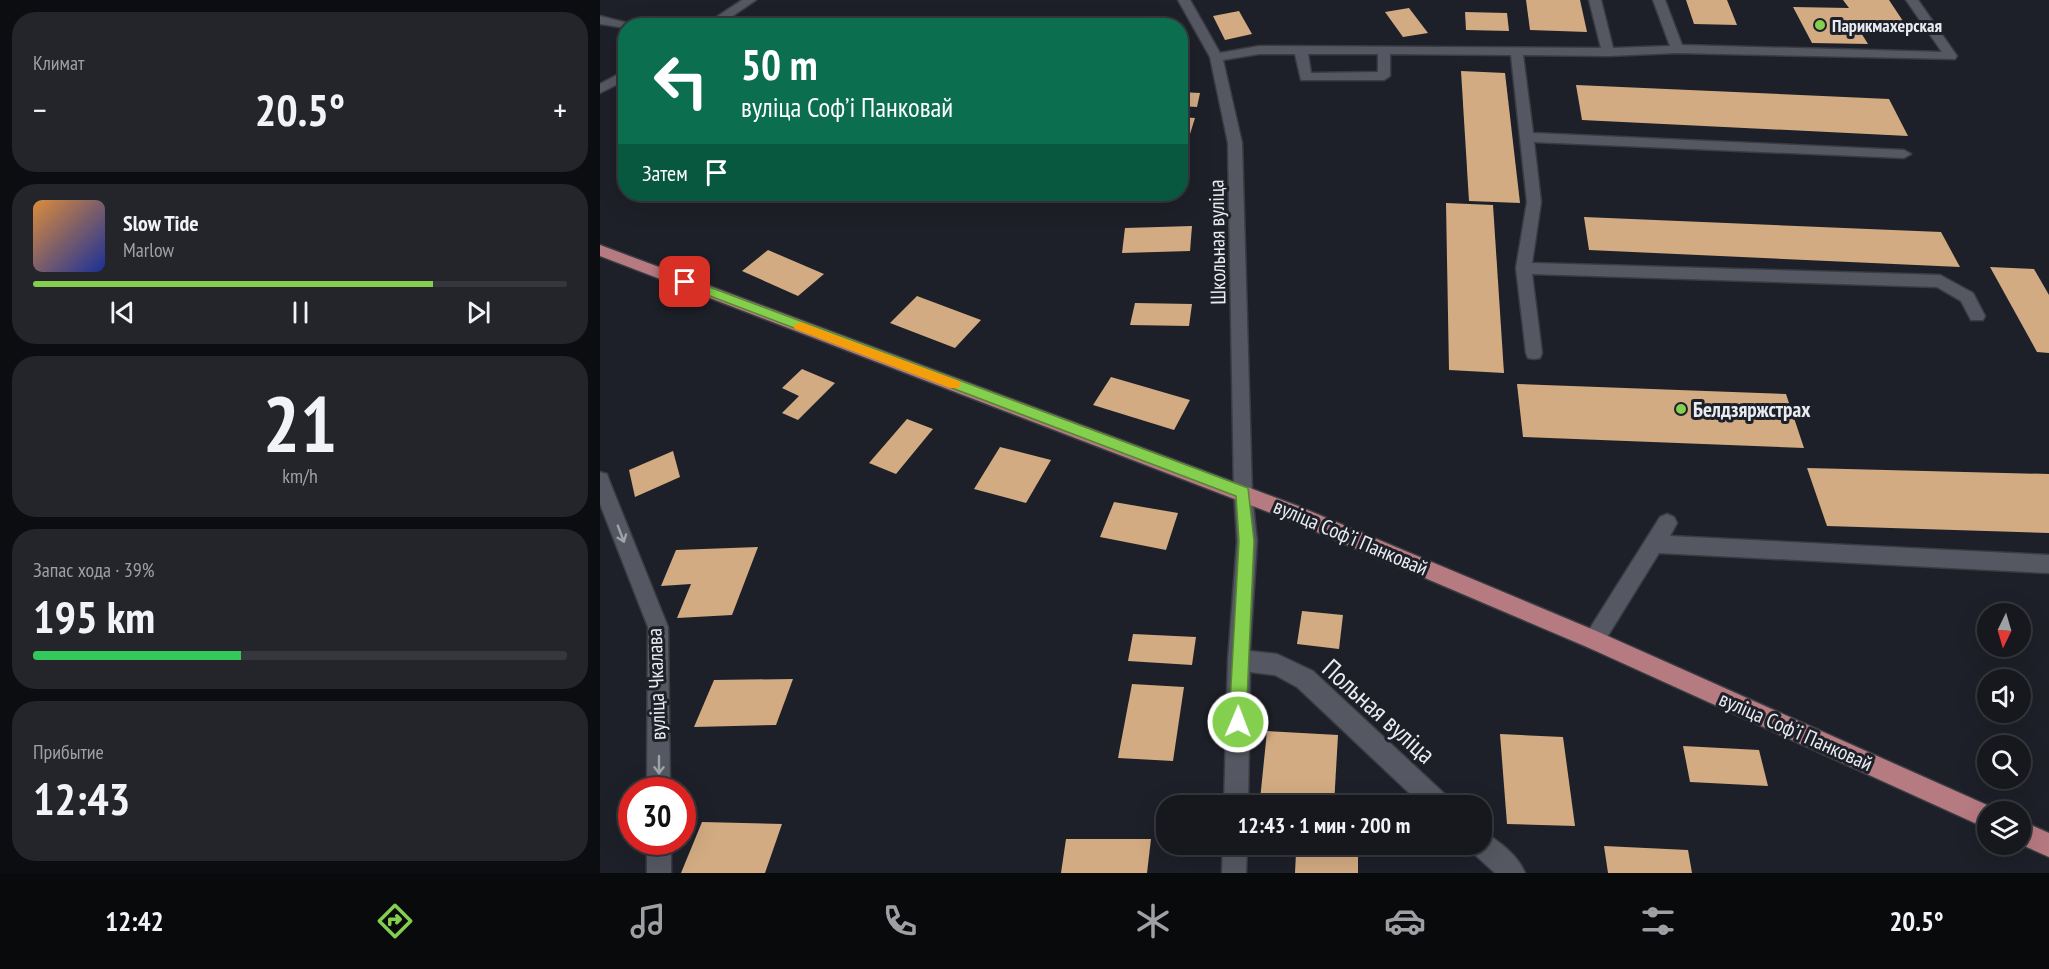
<!DOCTYPE html>
<html lang="ru">
<head>
<meta charset="utf-8">
<style>
	:root { --surface:#16181e; --page:#23252b; --text:#f1f3f6; --muted:#9ea0a4; --line:#35373c; --accent:#84cf4d }
	body { margin:0; font-family:"PT Sans Narrow",sans-serif; background:var(--page); color:var(--text); height:100vh; display:flex; flex-direction:column; font-size:22px; white-space:nowrap }
	* { box-sizing:border-box; margin:0 }
	p { font-size:20px; color:var(--muted) }
	.icon { flex:none; width:33px; height:33px; fill:none; stroke:currentColor; stroke-width:2; stroke-linecap:round; stroke-linejoin:round }
	.map { position:relative; flex:1; overflow:hidden }
	.side { display:flex; flex-direction:column; gap:12px; padding:12px; background:#0c0d10; width:600px }
	.side>* { flex:none }
	.guide { position:absolute; left:18px; top:18px; width:570px; height:183px; border-radius:24px; box-shadow:0 6px 24px #0002,0 0 0 2px var(--line); background:#0b6e4f; color:#fff; overflow:hidden }
	.needle { width:39px; rotate:185deg }
	.controls { position:absolute; left:1377px; top:603px; display:grid; gap:12px }
	.controls a { display:grid; place-items:center; width:54px; height:54px; border-radius:50%; background:var(--surface); box-shadow:0 6px 24px #0002,0 0 0 2px var(--line); font-size:30px }
	.speed { position:absolute; left:18px; top:777px; display:flex; gap:12px; font-size:30px; font-weight:700; text-align:center }
	.speed>* { display:grid; place-content:center; width:78px; height:78px; border-radius:50%; background:var(--surface); box-shadow:0 6px 24px #0002,0 0 0 2px var(--line); line-height:1 }
	.speed .limit { border:9px solid #d22; background:#fff; color:#111 }
	.pin { position:absolute; display:grid; place-items:center; width:51px; height:51px; color:#fff; margin:-26px; border-radius:12px; box-shadow:0 3px 9px #0006 }
	.me { position:absolute; width:66px; margin:-33px; rotate:1deg; stroke-linejoin:round; filter:drop-shadow(0 0 4px #0008) }
	.turn { display:flex; align-items:center; gap:21px; height:126px; padding:0 24px; font-size:27px }
	.turn .icon { width:78px; height:78px; stroke-width:2.5 }
	.turn b { display:block; font-size:42px; line-height:51px }
	.then { display:flex; align-items:center; height:57px; padding:0 24px; background:#0003; gap:12px; font-size:22px }
	.big { font-size:45px; font-weight:700; line-height:1.1 }
	.side .tile { flex:1; display:flex; flex-direction:column; justify-content:center; gap:9px; min-width:0; padding:0 21px; border-radius:24px; background:var(--page) }
	.side .dial { align-items:center; gap:0 }
	.dial b { font-size:78px; line-height:1 }
	.song { display:flex; align-items:center; gap:18px }
	.cover { width:72px; height:72px; border-radius:9px; background:linear-gradient(135deg,hsl(30 70% 55%),hsl(230 70% 35%)) }
	.played { height:6px; border-radius:3px; background:linear-gradient(90deg,var(--accent) 75%,var(--line) 75%) }
	.keys { display:flex; justify-content:space-around; direction:ltr }
	.heat { display:flex; justify-content:space-between; align-items:center; font-size:33px; direction:ltr }
	.charge { height:9px; border-radius:4px; background:linear-gradient(90deg,#34c759 39%,var(--line) 0) }
	.trip { position:absolute; left:556px; top:795px; width:336px; height:60px; border-radius:24px; background:var(--surface); box-shadow:0 6px 24px #0002,0 0 0 2px var(--line); font-weight:700; line-height:60px; text-align:center }
	.dock { display:flex; height:96px; justify-content:space-around; align-items:center; background:#090a0c; color:var(--muted) }
	.dock .icon { width:42px; height:42px }
	.dock .on { color:var(--accent) }
	.dock b { font-size:27px; color:var(--text) }
	main { display:flex; flex:1; min-height:0 }
	.map>svg:first-child { display:block }
	.building { fill:#d2ab82 }
	.lines { fill:none; stroke-linecap:round; stroke-linejoin:round }
	.minor-casing { stroke:#393c42; stroke-width:3 }
	.major-casing { stroke:#393c42; stroke-width:3 }
	.minor { fill:#555862; fill-rule:evenodd }
	.major { fill:#b67a81; fill-rule:evenodd }
	.oneway { stroke:#9ea2a9 }
	.route { fill:#84cf4d; stroke:#568732; stroke-width:1.5 }
	.slow { fill:#f59e0b }
	.poi-dot { fill:#84cf4d; stroke:#1d2028; stroke-width:2 }
	.labels { text-anchor:middle; dominant-baseline:central; stroke-width:6; stroke-linejoin:round; paint-order:stroke }
	.far-poi-label { font-size:18px; font-weight:bold; fill:#e8ebf0; stroke:#1d2028; text-anchor:start }
	.street-label { font-size:21px; fill:#e8ebf0; stroke:#1d2028 }
	.poi-label { font-size:21px; font-weight:bold; fill:#e8ebf0; stroke:#1d2028; text-anchor:start }
	.near-street-label { font-size:26px; fill:#e8ebf0; stroke:#1d2028 }
</style>
</head>
<body>
<main>
<section class="side">
<div class="tile"><p>Климат</p>
<div class="heat"><a>−</a><b class="big">20.5°</b><a>+</a></div>
</div>
<div class="tile">
<div class="song"><i class="cover"></i><div><b>Slow Tide</b><p>Marlow</p></div></div>
<div class="played"></div>
<div class="keys"><svg class="icon" aria-label="previous" viewBox="0 0 24 24"><path d="M18 5L8 12l10 7zM5 5v14"/></svg><svg class="icon" aria-label="pause" viewBox="0 0 24 24"><path d="M8 5v14M16 5v14"/></svg><svg class="icon" aria-label="next" viewBox="0 0 24 24"><path d="M6 5l10 7-10 7zM19 5v14"/></svg></div>
</div>
<div class="tile dial"><b>21</b><p>km/h</p></div>
<div class="tile"><p>Запас хода · 39%</p><b class="big">195 km</b><div class="charge"></div></div>
<div class="tile"><p>Прибытие</p><b class="big">12:43</b></div>
</section>
<div class="map">
<svg width="1449" height="873" viewBox="0 0 1449 873">
	<rect width="100%" height="100%" fill="#1d2028"/>
	<g class="building">
		<polygon points="926,0 980,0 987,32 930,30"/>
		<polygon points="1086,0 1127,0 1137,25 1094,24"/>
		<polygon points="1243,0 1289,0 1303,21 1253,20 1268,44 1212,43 1193,7 1249,8"/>
		<polygon points="809,8 828,33 803,37 785,12"/>
		<polygon points="639,11 652,34 625,40 613,16"/>
		<polygon points="865,12 907,13 909,31 866,30"/>
		<polygon points="861,71 905,73 920,203 869,201"/>
		<polygon points="976,85 1289,99 1308,136 982,120"/>
		<polygon points="580,92 600,93 597,107 580,106"/>
		<polygon points="580,117 595,118 590,134 580,134"/>
		<polygon points="585,140 585,176 580,177 580,141"/>
		<polygon points="846,203 893,205 904,373 849,370"/>
		<polygon points="984,217 1341,232 1360,267 989,250"/>
		<polygon points="592,226 590,251 522,253 525,228"/>
		<polygon points="168,250 224,274 198,296 142,271"/>
		<polygon points="1390,267 1434,269 1449,295 1449,353 1437,352"/>
		<polygon points="317,296 381,320 355,348 290,323"/>
		<polygon points="535,303 592,304 589,326 530,325"/>
		<polygon points="202,369 235,383 198,420 182,413 199,396 182,388"/>
		<polygon points="511,377 590,400 574,430 493,405"/>
		<polygon points="917,384 1186,394 1204,448 923,437"/>
		<polygon points="307,419 333,429 296,474 269,463"/>
		<polygon points="400,447 451,460 426,503 374,489"/>
		<polygon points="73,451 80,477 35,497 29,470"/>
		<polygon points="1207,468 1449,474 1449,533 1227,526"/>
		<polygon points="514,502 578,513 566,550 500,537"/>
		<polygon points="158,547 132,615 77,618 91,584 61,586 76,550"/>
		<polygon points="702,611 743,615 739,649 697,644"/>
		<polygon points="533,634 596,637 592,665 528,661"/>
		<polygon points="193,679 176,725 94,727 114,680"/>
		<polygon points="532,684 584,687 573,761 518,758"/>
		<polygon points="667,731 738,735 734,805 660,800"/>
		<polygon points="900,734 963,737 975,826 907,824"/>
		<polygon points="1083,746 1159,750 1168,786 1090,782"/>
		<polygon points="102,822 182,824 165,873 81,873"/>
		<polygon points="466,839 551,839 547,873 461,873"/>
		<polygon points="1004,846 1088,850 1092,873 1008,873"/>
		<polygon points="696,853 758,856 758,873 695,873"/>
	</g>
	<g class="lines">
		<defs>
			<g id="minor">
				<polygon points="142,0 156,0 118,26 103,26"/>
				<path d="M578 0H590L620 53 659 46 1001 48 989 0H1001L1013 48 1070 46 1053 0H1065L1082 45 1342 52 1306 0H1318L1357 56 1355 59 1077 53 1008 56 923 55 933 133 1304 150 1311 154 1304 158 934 142 941 202 932 263 1340 275 1373 293 1385 316 1383 320H1371L1361 301 1337 287 932 274 942 353 940 358 934 359 928 358 926 353 916 268 927 202 911 55 790 54V76L784 80H701L695 54H659L623 60 642 143 652 493 657 541 650 651 677 654 713 671 849 798 853 806H823L697 687 675 675 650 672 648 806H624L628 660 637 541 634 493 628 143 610 57ZM708 54H778V72L711 73Z"/>
				<polygon points="0,16 40,26 26,26 26,28 0,24"/>
				<polygon points="26,70 26,80 0,93 0,84"/>
				<polygon points="0,472 7,474 9,480 68,627 70,790 47,790 48,627 0,504"/>
				<polygon points="1067,514 1074,517 1077,523 1070,536 1449,555 1449,573 1059,553 1001,647 994,650 987,647 983,640 987,633 1060,517"/>
				<path d="M882 832C898 839 919 857 925 873H895L873 853 870 844H882Z"/>
				<rect x="47" y="842" width="24" height="31"/>
				<polygon points="623,844 647,844 646,873 622,873"/>
			</g>
			<g id="major">
				<polygon points="0,245 698,506 1001,633 1396,809 1398,812 1388,812 1388,829 987,647 684,518 0,256"/>
				<polygon points="1420,820 1449,833 1449,857 1420,844"/>
			</g>
		</defs>
		<use href="#minor" class="minor-casing"/>
		<use href="#major" class="major-casing"/>
		<use href="#minor" class="minor"/>
		<use href="#major" class="major"/>
	</g>
	<defs><path id="oneway-shaft" d="M-6 0H5M1.5-3L5.5 0L1.5 3" fill="none" stroke-width="1.6" stroke-linecap="round" stroke-linejoin="round" transform="scale(1.5)"/></defs>
	<g class="oneway">
		<use href="#oneway-shaft" transform="translate(21 534) rotate(69)"/>
		<use href="#oneway-shaft" transform="translate(59 765) rotate(90)"/>
	</g>
	<polygon class="route" points="85,278 648,488 654,541 646,722 644,728 638,731 632,728 629,722 639,541 636,496 81,285 79,282"/>
	<polygon class="slow" points="200,322 359,381 361,384 359,388 350,388 195,329 193,326"/>
	<g class="poi-dot">
		<circle cx="1220" cy="25" r="6"/>
		<circle cx="1081" cy="409" r="6"/>
	</g>
	<g class="labels">
		<g class="far-poi-label">
			<text x="1232" y="25">Парикмахерская</text>
		</g>
		<g class="street-label">
			<text transform="translate(617 242) rotate(-91)">Школьная вуліца</text>
			<text transform="translate(751 537) rotate(23)">вуліца Софʼі Панковай</text>
			<text transform="translate(56 684) rotate(-92)">вуліца Чкалава</text>
			<text transform="translate(1196 731) rotate(24)">вуліца Софʼі Панковай</text>
		</g>
		<g class="poi-label">
			<text x="1093" y="409">Белдзяржстрах</text>
		</g>
		<g class="near-street-label">
			<text transform="translate(779 711) rotate(42)">Польная вуліца</text>
		</g>
	</g>
</svg>
<div class="controls">
<a><svg class="needle" viewBox="-14 -14 28 28"><path d="M0-13l5 13h-10z" fill="#e53935"/><path d="M0 13l5-13h-10z" fill="#9ea0a4"/></svg></a>
<a><svg class="icon" aria-label="sound" viewBox="0 0 24 24"><path d="M4 9h4l5-4v14l-5-4H4zM17 9q2 3 0 6"/></svg></a>
<a><svg class="icon" aria-label="search" viewBox="0 0 24 24"><circle cx="10" cy="10" r="6"/><path d="M15 15l6 6"/></svg></a>
<a><svg class="icon" aria-label="layers" viewBox="0 0 24 24"><path d="M12 4l9 5-9 5-9-5zM3 14l9 5 9-5"/></svg></a>
</div>
<div class="speed"><div class="limit">30</div></div>
<div class="pin" style="left:85px;top:282px;background:#d93025"><svg class="icon" aria-label="arrive" viewBox="0 0 24 24"><path d="M6 21V4h12l-3 4 3 4H6"/></svg></div>
<svg class="me" style="left:638px;top:722px" viewBox="-20 -20 40 40"><circle r="17" fill="#84cf4d" stroke="#fff" stroke-width="3"/><path d="M0-11L8 9 0 5-8 9z" fill="#fff"/></svg>
<div class="trip">12:43 · 1 мин · 200 m</div>
<div class="guide">
<div class="turn"><svg class="icon" aria-label="left" viewBox="0 0 24 24"><path d="M17 20v-9H6M10 6l-5 5 5 5"/></svg><div><b>50 m</b>вуліца Софʼі Панковай</div></div>
<div class="then">Затем<svg class="icon" aria-label="arrive" viewBox="0 0 24 24"><path d="M6 21V4h12l-3 4 3 4H6"/></svg></div>
</div>
</div>
</main>
<nav class="dock">
<b>12:42</b>
<svg class="icon on" aria-label="directions" viewBox="0 0 24 24"><path d="M12 3l9 9-9 9-9-9zM9 14v-3h6M13 9l2 2-2 2"/></svg>
<svg class="icon" aria-label="music" viewBox="0 0 24 24"><path d="M9 18V5l10-2v13"/><circle cx="6" cy="18" r="3"/><circle cx="16" cy="16" r="3"/></svg>
<svg class="icon" aria-label="phone" viewBox="0 0 24 24"><path d="M5 4h4l2 5-3 2q2 4 5 5l2-3 5 2v4C11 20 4 13 5 4z"/></svg>
<svg class="icon" aria-label="climate" viewBox="0 0 24 24"><path d="M12 3v18M4 7l16 10M4 17L20 7"/></svg>
<svg class="icon" aria-label="car" viewBox="0 0 24 24"><path d="M5 17H2v-5l4-1 3-4h7l3 4 3 1v5h-3M9 17h6M6 11h13"/><circle cx="7" cy="17" r="2"/><circle cx="17" cy="17" r="2"/></svg>
<svg class="icon" aria-label="filters" viewBox="0 0 24 24"><path d="M4 7h16M4 17h16"/><circle cx="9" cy="7" r="2"/><circle cx="15" cy="17" r="2"/></svg>
<b>20.5°</b>
</nav>
</body>
</html>
